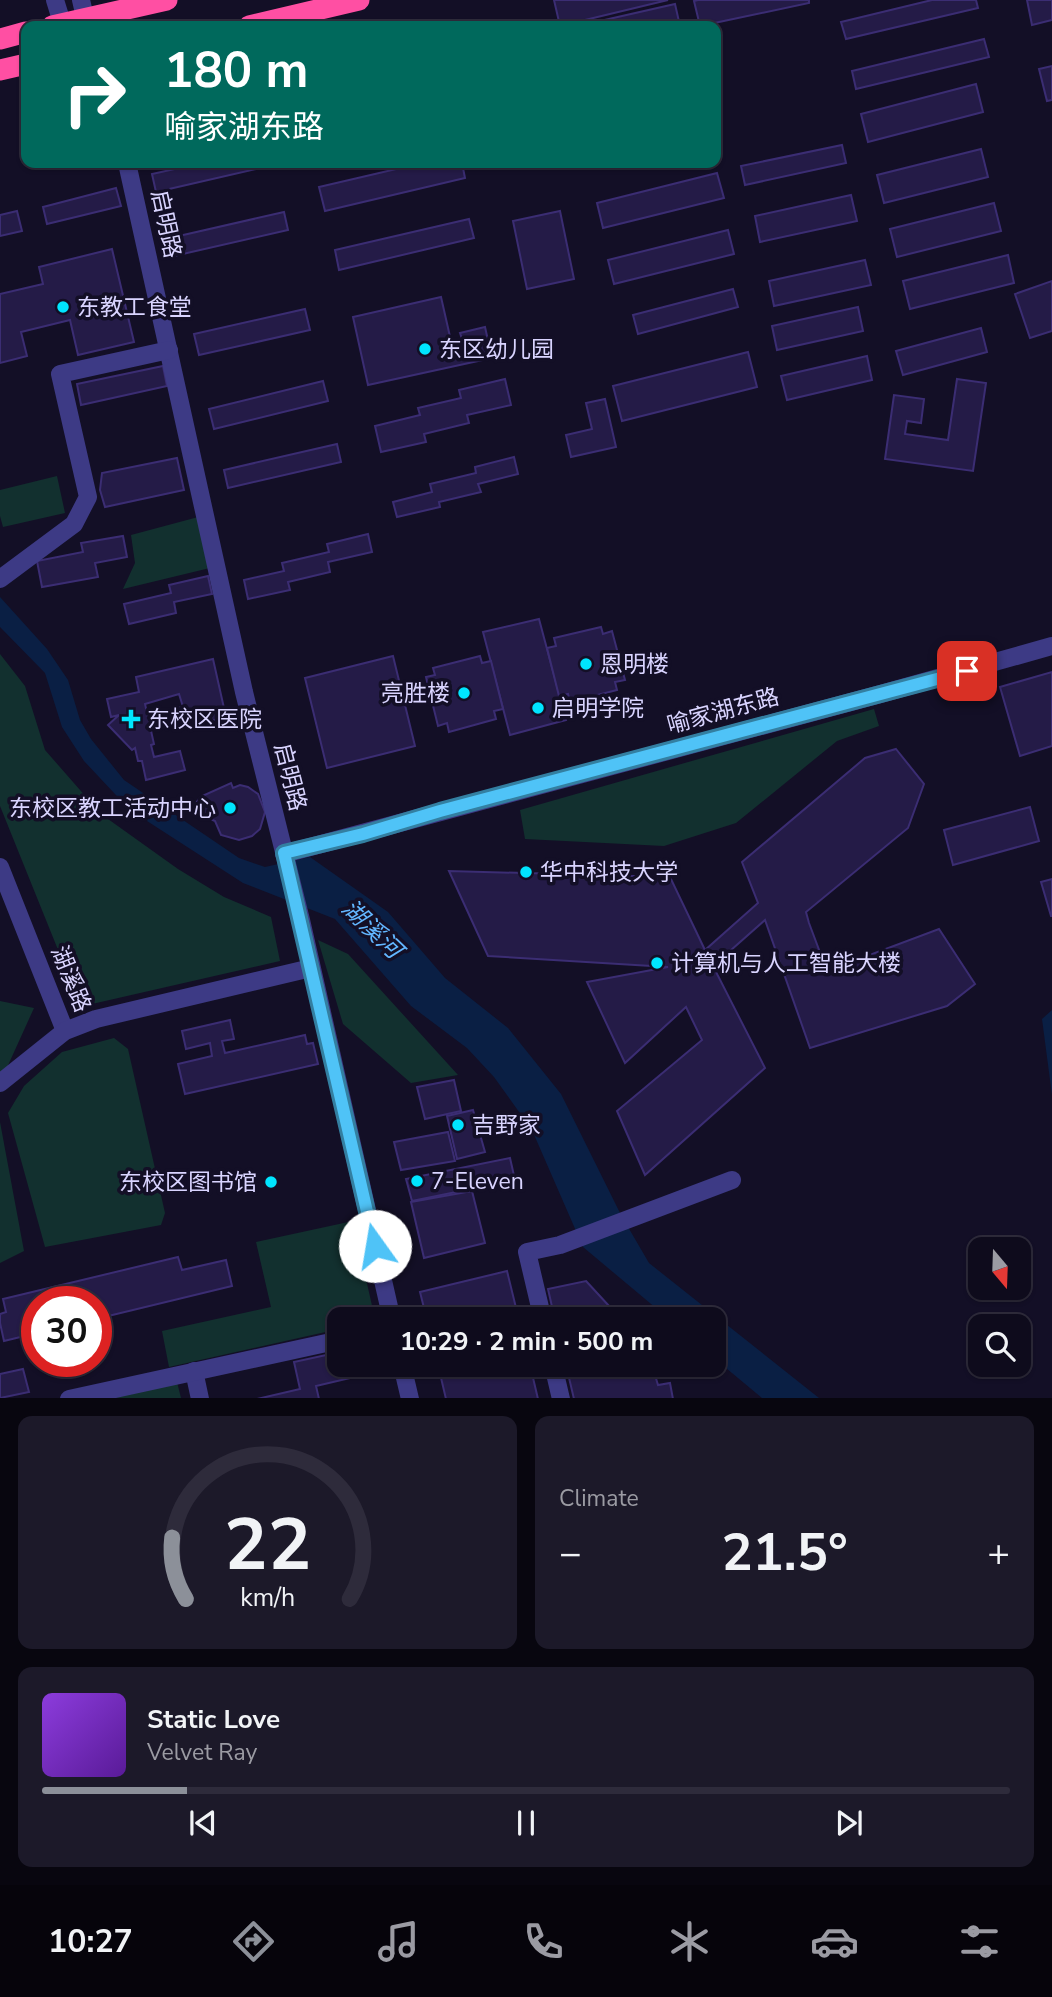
<!DOCTYPE html>
<html lang="en">
<head>
<meta charset="utf-8">
<style>
	:root { --surface:#0e0b1c; --page:#1c1929; --text:#f1f3f6; --muted:#9b9ba3; --line:#2e2b3b; --accent:#8c9099 }
	body { margin:0; font-family:"Nunito Sans","Noto Sans SC",sans-serif; background:var(--page); color:var(--text); height:100vh; display:flex; flex-direction:column; font-size:26px; white-space:nowrap }
	* { box-sizing:border-box; margin:0 }
	p { font-size:23px; color:var(--muted) }
	.icon { flex:none; width:38px; height:38px; fill:none; stroke:currentColor; stroke-width:2; stroke-linecap:round; stroke-linejoin:round }
	.map { position:relative; height:1398px; overflow:hidden }
	.side { display:flex; flex-direction:column; gap:18px; padding:18px; background:#08060f; flex:1 }
	.side>* { flex:none }
	.guide { position:absolute; left:21px; top:21px; width:700px; height:147px; border-radius:14px; box-shadow:0 2px 5px #0004,0 0 0 2px var(--line); background:#00695c; color:#fff; overflow:hidden }
	.needle { width:46px; rotate:161deg }
	.tools { position:absolute; left:968px; top:1237px; display:grid; gap:14px }
	.tools a { display:grid; place-items:center; width:63px; height:63px; border-radius:14px; background:var(--surface); box-shadow:0 2px 5px #0004,0 0 0 2px var(--line); font-size:35px }
	.speed { position:absolute; left:21px; top:1286px; display:flex; gap:14px; font-size:35px; font-weight:700; text-align:center }
	.speed>* { display:grid; place-content:center; width:91px; height:91px; border-radius:50%; background:var(--surface); box-shadow:0 2px 5px #0004,0 0 0 2px var(--line); line-height:1 }
	.speed .limit { border:10px solid #d22; background:#fff; color:#111 }
	.pin { position:absolute; display:grid; place-items:center; width:60px; height:60px; color:#fff; margin:-30px; border-radius:14px; box-shadow:0 4px 10px #0006 }
	.me { position:absolute; width:77px; margin:-38px; rotate:347deg; stroke-linejoin:round; filter:drop-shadow(0 0 5px #0008) }
	.turn { display:flex; align-items:center; gap:24px; height:147px; padding:0 28px; font-size:32px }
	.turn .icon { width:91px; height:91px; stroke-width:2.5 }
	.turn b { display:block; font-size:49px; line-height:60px }
	.big { font-size:52px; font-weight:700; line-height:1.1 }
	.side .widget { flex:1; display:flex; flex-direction:column; justify-content:center; gap:10px; min-width:0; padding:0 24px; border-radius:14px; background:var(--page) }
	.side .dial { align-items:center; gap:0 }
	.dial svg { height:182px; overflow:visible; fill:none; stroke:var(--line); stroke-width:7; stroke-linecap:round; text-anchor:middle }
	.dial text { fill:var(--text); stroke:none }
	.song { display:flex; align-items:center; gap:21px }
	.cover { width:84px; height:84px; border-radius:10px; background:linear-gradient(135deg,hsl(270 70% 55%),hsl(270 70% 35%)) }
	.played { height:7px; border-radius:4px; background:linear-gradient(90deg,var(--accent) 15%,var(--line) 15%) }
	.keys { display:flex; justify-content:space-around; direction:ltr }
	.heat { display:flex; justify-content:space-between; align-items:center; font-size:38px; direction:ltr }
	.side .tiles { flex:1; display:grid; gap:18px; grid-template-columns:1fr 1fr }
	.widget:last-child { grid-column:span 2 }
	.trip { position:absolute; left:327px; top:1307px; width:399px; height:70px; border-radius:14px; background:var(--surface); box-shadow:0 2px 5px #0004,0 0 0 2px var(--line); font-weight:700; line-height:70px; text-align:center }
	.dock { display:flex; height:112px; justify-content:space-around; align-items:center; background:#06040b; color:var(--muted) }
	.dock .icon { width:49px; height:49px }
	.dock .active { color:var(--accent) }
	.dock b { font-size:32px; color:var(--text) }
	.map>svg:first-child { display:block }
	.green { fill:#12302f }
	.water { fill:#0a1f44 }
	.building { fill:#241b47; stroke:#3b2d73; stroke-width:2 }
	.lines { fill:none; stroke-linecap:round; stroke-linejoin:round }
	.minor { stroke:#3d3a85; stroke-width:18 }
	.highway { stroke:#ff4fa3; stroke-width:21 }
	.route-casing { stroke:#337fa1; stroke-width:18 }
	.route { stroke:#4fc3f7; stroke-width:12 }
	.poi-dot { fill:#00e5ff; stroke:#130f26; stroke-width:2.5 }
	.labels { text-anchor:middle; dominant-baseline:central; stroke-width:7; stroke-linejoin:round; paint-order:stroke }
	.street-label { font-size:23px; fill:#d9d4ff; stroke:#130f26 }
	.poi-label { font-size:23px; fill:#d9d4ff; stroke:#130f26; text-anchor:start }
	.water-label { font-size:24px; font-style:italic; fill:#62b6ff; stroke:#130f26 }
</style>
</head>
<body>
<div class="map">
<svg width="1052" height="1399" viewBox="0 0 1052 1399">
	<rect width="100%" height="100%" fill="#130f26"/>
	<g class="green">
		<polygon points="57,476 65,513 3,527 0,516 0,490"/>
		<polygon points="202,516 214,567 123,589 135,563 131,535"/>
		<polygon points="0,654 25,686 45,750 101,814 178,869 224,897 271,917 280,961 92,1004 80,999 71,982 0,806"/>
		<polygon points="874,709 879,726 837,741 736,823 664,846 525,839 520,810"/>
		<polygon points="318,940 348,954 458,1075 411,1083 343,1024"/>
		<polygon points="0,1001 34,1008 0,1083"/>
		<polygon points="114,1038 128,1049 165,1213 161,1225 45,1247 8,1113 24,1086 62,1052"/>
		<polygon points="0,1122 24,1251 0,1263"/>
		<polygon points="353,1221 375,1319 340,1320 339,1329 169,1367 162,1331 271,1307 256,1242"/>
		<polygon points="177,1382 181,1398 107,1399"/>
	</g>
	<g class="water">
		<polygon points="0,597 47,649 68,680 80,720 91,739 124,780 239,858 265,867 310,857 388,912 445,978 508,1028 561,1094 621,1215 649,1263 819,1398 762,1398 714,1358 714,1320 669,1319 583,1247 532,1130 494,1077 467,1048 411,1006 335,919 243,883 130,810 84,761 62,727 45,673 0,627"/>
		<polygon points="1052,1010 1052,1095 1042,1019"/>
	</g>
	<g class="building">
		<polygon points="554,0 668,0 560,26"/>
		<polygon points="698,0 809,0 809,3 700,26 694,1"/>
		<polygon points="932,0 976,0 978,8 846,39 841,22"/>
		<polygon points="1027,0 1052,0 1052,20 1032,25"/>
		<polygon points="675,4 680,26 578,26"/>
		<polygon points="984,39 989,57 856,89 852,71"/>
		<polygon points="1052,66 1052,100 1047,101 1039,69"/>
		<polygon points="976,84 983,112 868,142 861,114"/>
		<polygon points="842,145 846,163 745,185 741,166"/>
		<polygon points="981,149 988,177 884,203 877,175"/>
		<polygon points="202,163 264,163 265,167 156,192 152,174"/>
		<polygon points="422,163 462,163 465,178 325,211 319,187"/>
		<polygon points="717,173 724,198 603,228 597,203"/>
		<polygon points="116,188 121,206 47,224 43,207"/>
		<polygon points="851,195 857,221 760,242 755,216"/>
		<polygon points="994,203 1001,231 897,257 890,229"/>
		<polygon points="17,211 22,231 0,236 0,215"/>
		<polygon points="560,211 574,279 527,289 513,221"/>
		<polygon points="284,212 288,230 174,256 170,238"/>
		<polygon points="469,219 474,238 339,270 335,250"/>
		<polygon points="728,230 734,254 614,284 608,260"/>
		<polygon points="112,249 134,342 78,355 70,320 21,332 27,356 0,363 0,294 43,284 39,267"/>
		<polygon points="1008,255 1014,283 910,309 903,281"/>
		<polygon points="865,260 871,285 774,306 769,281"/>
		<polygon points="1052,281 1052,331 1030,338 1015,294"/>
		<polygon points="733,289 738,307 638,334 633,315"/>
		<polygon points="441,297 451,341 462,339 460,333 485,327 492,358 368,385 353,317"/>
		<polygon points="858,307 863,331 777,350 772,326"/>
		<polygon points="305,309 310,330 199,355 194,334"/>
		<polygon points="981,328 987,352 903,375 896,351"/>
		<polygon points="748,352 757,387 622,421 613,386"/>
		<polygon points="867,356 872,380 787,400 781,376"/>
		<polygon points="163,366 167,386 81,405 77,384"/>
		<polygon points="505,379 511,405 467,415 469,423 424,434 426,442 381,452 375,426 420,415 418,408 461,398 459,390"/>
		<polygon points="957,379 986,383 973,471 885,459 894,395 924,399 921,423 907,421 905,434 948,440"/>
		<polygon points="323,381 328,401 214,429 209,409"/>
		<polygon points="605,399 616,447 571,457 566,435 592,429 586,403"/>
		<polygon points="337,444 341,462 228,488 224,470"/>
		<polygon points="514,457 518,474 478,484 481,492 439,502 440,507 397,517 393,502 432,492 430,484 476,473 475,467"/>
		<polygon points="177,458 184,490 105,507 100,490 102,473"/>
		<polygon points="368,534 372,552 328,562 330,572 288,582 290,590 248,599 244,580 284,571 282,563 329,552 327,544"/>
		<polygon points="123,536 127,557 95,563 98,577 42,587 37,561 83,552 81,543"/>
		<polygon points="208,576 212,594 174,602 176,613 129,624 124,604 171,593 169,585"/>
		<polygon points="539,619 566,720 510,735 483,632"/>
		<polygon points="601,627 603,634 612,631 625,680 615,682 617,690 570,702 568,694 559,696 547,648 556,646 554,638"/>
		<polygon points="393,656 415,746 327,768 305,678"/>
		<polygon points="480,656 482,663 491,661 503,709 494,711 496,719 449,732 447,723 438,726 426,677 435,675 433,668"/>
		<polygon points="213,659 226,717 206,722 204,715 180,721 176,708 183,707 179,694 145,704 154,744 151,745 154,757 180,751 185,770 146,780 142,761 138,761 135,748 132,750 108,725 119,715 111,717 107,699 139,692 136,677"/>
		<polygon points="1052,672 1052,746 1020,756 1000,687"/>
		<polygon points="896,749 924,784 908,828 806,912 809,923 827,971 939,929 975,984 947,1006 810,1048 765,920 713,966 765,1068 645,1175 617,1111 702,1040 686,1007 625,1063 587,982 668,967 488,956 449,871 670,877 705,950 758,903 742,862 865,758"/>
		<polygon points="231,783 233,788 240,785 248,787 258,794 265,812 260,829 252,836 239,840 221,835 215,821 197,813 195,805 200,797"/>
		<polygon points="1030,807 1039,841 953,865 944,830"/>
		<polygon points="1052,879 1052,916 1051,916 1041,882"/>
		<polygon points="230,1020 234,1039 222,1041 225,1053 305,1035 307,1044 313,1043 318,1064 185,1094 178,1064 212,1056 210,1043 186,1049 182,1031"/>
		<polygon points="454,1080 461,1111 425,1119 417,1087"/>
		<polygon points="473,1110 485,1152 457,1159 447,1116"/>
		<polygon points="448,1132 455,1161 401,1170 394,1142"/>
		<polygon points="510,1158 515,1180 412,1201 406,1179"/>
		<polygon points="472,1191 485,1243 424,1258 411,1202"/>
		<polygon points="178,1257 182,1270 226,1260 232,1286 96,1319 96,1302 37,1302 37,1333 4,1341 0,1323 0,1314 6,1312 3,1299"/>
		<polygon points="507,1271 519,1320 427,1320 420,1292"/>
		<polygon points="586,1281 622,1320 555,1320 548,1289"/>
		<polygon points="340,1352 340,1365 379,1365 380,1371 316,1386 319,1399 257,1399 300,1389 294,1362"/>
		<polygon points="438,1365 530,1365 538,1399 446,1399"/>
		<polygon points="566,1365 652,1365 658,1385 670,1383 673,1399 574,1399"/>
		<polygon points="23,1369 29,1392 0,1398 0,1374"/>
	</g>
	<g class="lines">
		<g class="minor">
			<polyline points="55,0 63,26"/>
			<polyline points="81,0 87,26"/>
			<polyline points="127,163 244,692 301,920 392,1320"/>
			<polyline points="0,579 74,524 88,497 60,374 169,350"/>
			<polyline points="284,854 877,695 1052,646"/>
			<polyline points="0,867 65,1031"/>
			<polyline points="0,1083 65,1031 96,1019 311,968"/>
			<polyline points="543,1320 527,1252 560,1245 732,1180"/>
			<polyline points="402,1365 410,1399"/>
			<polyline points="553,1365 561,1399"/>
			<polyline points="194,1371 200,1399"/>
			<polyline points="69,1399 340,1340"/>
		</g>
		<g class="highway">
			<polyline points="52,26 167,0"/>
			<polyline points="249,26 359,0"/>
			<polyline points="0,39 26,32"/>
			<polyline points="0,70 26,64"/>
		</g>
	</g>
	<g class="lines">
		<defs>
			<polyline id="route" points="375,1246 284,853 363,834 440,811 967,671"/>
		</defs>
		<use href="#route" class="route-casing"/>
		<use href="#route" class="route"/>
	</g>
	<g class="poi-dot">
		<circle cx="63" cy="307" r="7"/>
		<circle cx="425" cy="349" r="7"/>
		<circle cx="586" cy="664" r="7"/>
		<circle cx="464" cy="693" r="7"/>
		<circle cx="538" cy="708" r="7"/>
		<path d="M127.5 708.5h7v7h7v7h-7v7h-7v-7h-7v-7h7z"/>
		<circle cx="230" cy="808" r="7"/>
		<circle cx="526" cy="872" r="7"/>
		<circle cx="657" cy="963" r="7"/>
		<circle cx="458" cy="1125" r="7"/>
		<circle cx="417" cy="1181" r="7"/>
		<circle cx="271" cy="1182" r="7"/>
	</g>
	<g class="labels">
		<g class="street-label">
			<text transform="translate(166 224) rotate(78)">启明路</text>
			<text transform="translate(723 711) rotate(-15)">喻家湖东路</text>
			<text transform="translate(290 777) rotate(76)">启明路</text>
			<text transform="translate(71 979) rotate(68)">湖溪路</text>
		</g>
		<g class="poi-label">
			<text x="77" y="307">东教工食堂</text>
			<text x="439" y="349">东区幼儿园</text>
			<text x="600" y="664">恩明楼</text>
			<text x="450" y="693" text-anchor="end">亮胜楼</text>
			<text x="552" y="708">启明学院</text>
			<text x="147" y="719">东校区医院</text>
			<text x="216" y="808" text-anchor="end">东校区教工活动中心</text>
			<text x="540" y="872">华中科技大学</text>
			<text x="671" y="963">计算机与人工智能大楼</text>
			<text x="472" y="1125">吉野家</text>
			<text x="431" y="1181">7-Eleven</text>
			<text x="257" y="1182" text-anchor="end">东校区图书馆</text>
		</g>
		<g class="water-label">
			<text transform="translate(372 929) rotate(44)">湖溪河</text>
		</g>
	</g>
</svg>
<div class="tools">
<a><svg class="needle" viewBox="-14 -14 28 28"><path d="M0-13l5 13h-10z" fill="#e53935"/><path d="M0 13l5-13h-10z" fill="#9b9ba3"/></svg></a>
<a><svg class="icon" aria-label="search" viewBox="0 0 24 24"><circle cx="10" cy="10" r="6"/><path d="M15 15l6 6"/></svg></a>
</div>
<div class="speed"><div class="limit">30</div></div>
<div class="pin" style="left:967px;top:671px;background:#d93025"><svg class="icon" aria-label="arrive" viewBox="0 0 24 24"><path d="M6 21V4h12l-3 4 3 4H6"/></svg></div>
<svg class="me" style="left:375px;top:1246px" viewBox="-20 -20 40 40"><circle r="19" fill="#fff"/><path d="M0-13L10 11 0 6-10 11z" fill="#4fc3f7"/></svg>
<div class="trip">10:29 · 2 min · 500 m</div>
<div class="guide">
<div class="turn"><svg class="icon" aria-label="right" viewBox="0 0 24 24"><path d="M7 20v-9h11M14 6l5 5-5 5"/></svg><div><b>180 m</b>喻家湖东路</div></div>
</div>
</div>
<section class="side">
<div class="tiles">
<div class="widget dial"><svg viewBox="0 0 100 80">
<path d="M14 69A42 42 0 1 1 86 69"/>
<path d="M14 69A42 42 0 0 1 8 42" stroke="#8c9099"/>
<text x="50" y="56" font-size="32" font-weight="700">22</text>
<text x="50" y="72" font-size="11">km/h</text>
</svg></div>
<div class="widget"><p>Climate</p>
<div class="heat"><a>−</a><b class="big">21.5°</b><a>+</a></div>
</div>
<div class="widget">
<div class="song"><i class="cover"></i><div><b>Static Love</b><p>Velvet Ray</p></div></div>
<div class="played"></div>
<div class="keys"><svg class="icon" aria-label="previous" viewBox="0 0 24 24"><path d="M18 5L8 12l10 7zM5 5v14"/></svg><svg class="icon" aria-label="pause" viewBox="0 0 24 24"><path d="M8 5v14M16 5v14"/></svg><svg class="icon" aria-label="next" viewBox="0 0 24 24"><path d="M6 5l10 7-10 7zM19 5v14"/></svg></div>
</div>
</div>
</section>
<nav class="dock">
<b>10:27</b>
<svg class="icon active" aria-label="directions" viewBox="0 0 24 24"><path d="M12 3l9 9-9 9-9-9zM9 14v-3h6M13 9l2 2-2 2"/></svg>
<svg class="icon" aria-label="music" viewBox="0 0 24 24"><path d="M9 18V5l10-2v13"/><circle cx="6" cy="18" r="3"/><circle cx="16" cy="16" r="3"/></svg>
<svg class="icon" aria-label="phone" viewBox="0 0 24 24"><path d="M5 4h4l2 5-3 2q2 4 5 5l2-3 5 2v4C11 20 4 13 5 4z"/></svg>
<svg class="icon" aria-label="climate" viewBox="0 0 24 24"><path d="M12 3v18M4 7l16 10M4 17L20 7"/></svg>
<svg class="icon" aria-label="car" viewBox="0 0 24 24"><path d="M5 17H2v-5l4-1 3-4h7l3 4 3 1v5h-3M9 17h6M6 11h13"/><circle cx="7" cy="17" r="2"/><circle cx="17" cy="17" r="2"/></svg>
<svg class="icon" aria-label="filters" viewBox="0 0 24 24"><path d="M4 7h16M4 17h16"/><circle cx="9" cy="7" r="2"/><circle cx="15" cy="17" r="2"/></svg>
</nav>
</body>
</html>
